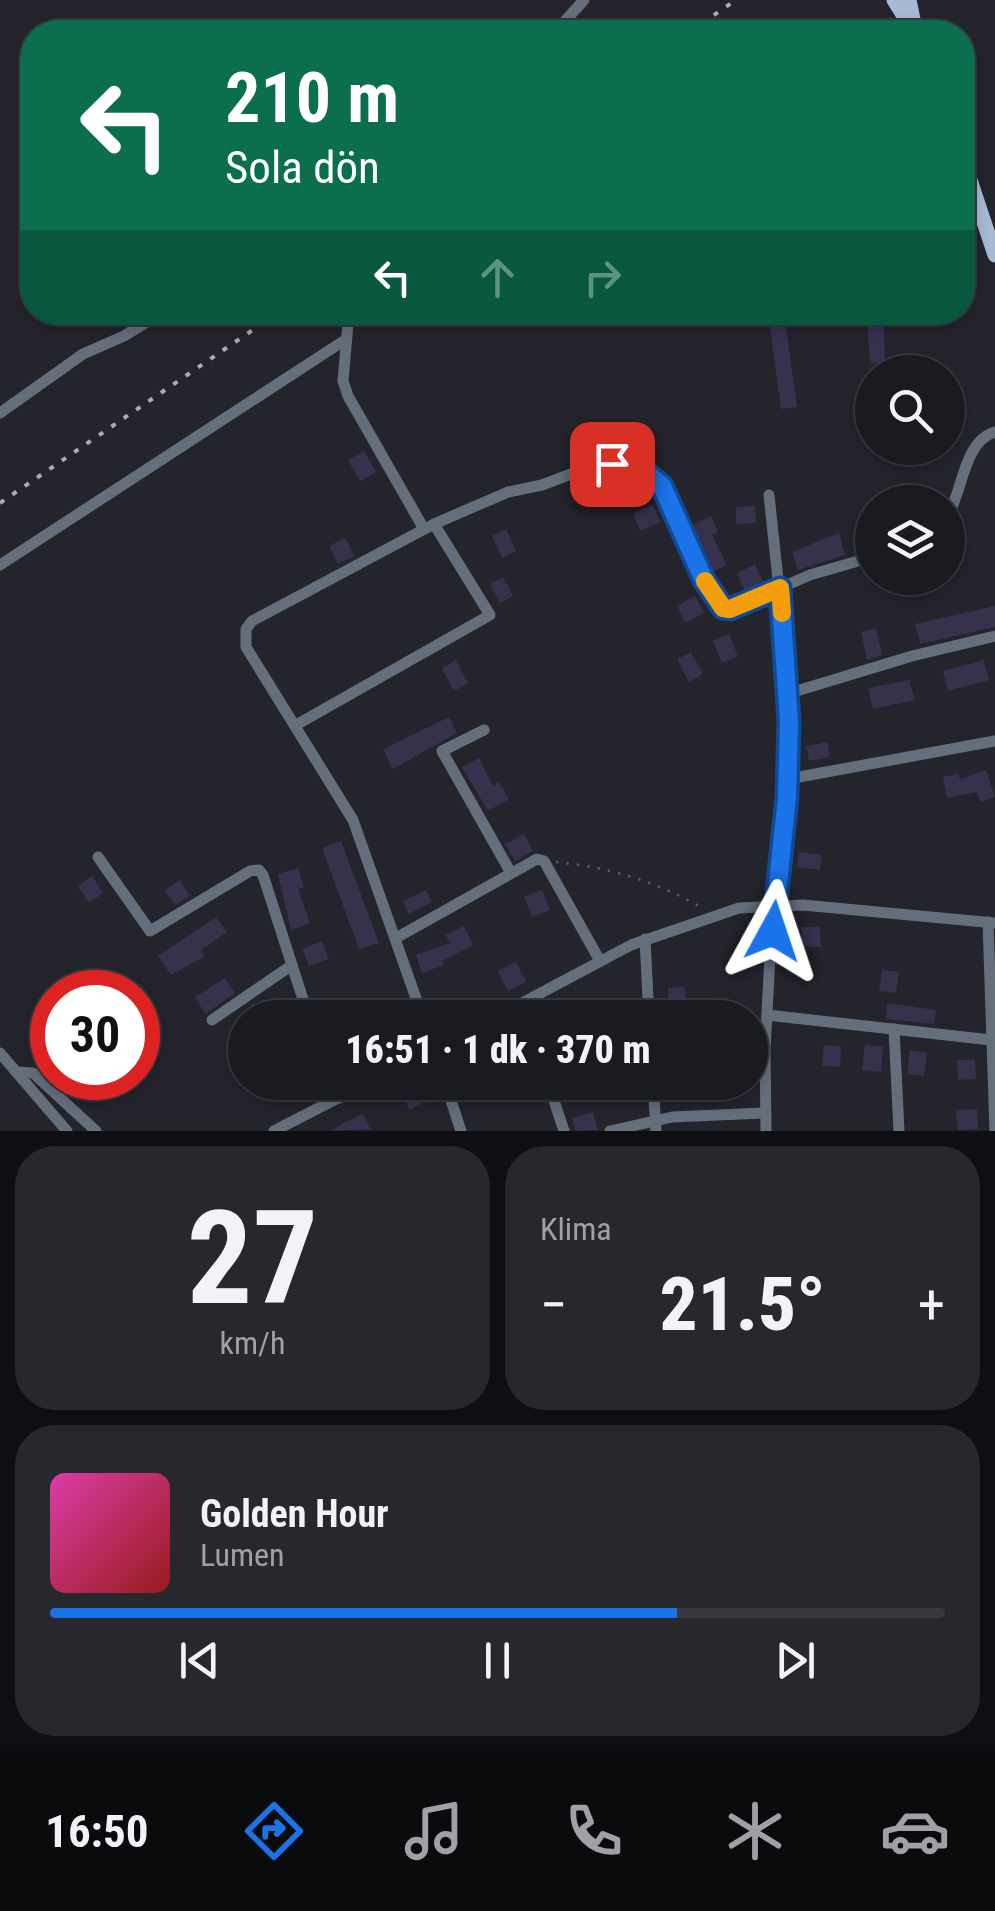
<!DOCTYPE html>
<html lang="tr">
<head>
<meta charset="utf-8">
<style>
	:root { --surface:#1a1b21; --page:#27282e; --text:#f1f3f6; --muted:#9fa1a5; --line:#38393f; --accent:#1a73e8 }
	body { margin:0; font-family:"Roboto Condensed",sans-serif; background:var(--page); color:var(--text); height:100vh; display:flex; flex-direction:column; font-size:38px; white-space:nowrap }
	* { box-sizing:border-box; margin:0 }
	p { font-size:32px; color:var(--muted) }
	.icon { flex:none; width:55px; height:55px; fill:none; stroke:currentColor; stroke-width:2; stroke-linecap:round; stroke-linejoin:round }
	.map { position:relative; height:1131px; overflow:hidden }
	.panel { display:flex; flex-direction:column; gap:15px; padding:15px; background:#0e0f12; flex:1 }
	.panel>* { flex:none }
	.banner { position:absolute; left:20px; top:20px; width:955px; height:305px; border-radius:40px; box-shadow:0 5px 15px #0003,0 0 0 2px var(--line); background:#0b6e4f; color:#fff; overflow:hidden }
	.fabs { position:absolute; left:855px; top:355px; display:grid; gap:20px }
	.fabs a { display:grid; place-items:center; width:110px; height:110px; border-radius:50%; background:var(--surface); box-shadow:0 5px 15px #0003,0 0 0 2px var(--line); font-size:50px }
	.speed { position:absolute; left:30px; top:970px; display:flex; gap:20px; font-size:50px; font-weight:700; text-align:center }
	.speed>* { display:grid; place-content:center; width:130px; height:130px; border-radius:50%; background:var(--surface); box-shadow:0 5px 15px #0003,0 0 0 2px var(--line); line-height:1 }
	.speed .limit { border:15px solid #d22; background:#fff; color:#111 }
	.pin { position:absolute; display:grid; place-items:center; width:85px; height:85px; color:#fff; margin:-42px; border-radius:20px; box-shadow:0 5px 15px #0006 }
	.me { position:absolute; width:110px; margin:-55px; rotate:5deg; stroke-linejoin:round; filter:drop-shadow(0 0 8px #0008) }
	.turn { display:flex; align-items:center; gap:35px; height:210px; padding:0 40px; font-size:45px }
	.turn .icon { width:130px; height:130px; stroke-width:2.5 }
	.turn b { display:block; font-size:70px; line-height:85px }
	.lanes { display:flex; align-items:center; height:95px; padding:0 40px; background:#0003; justify-content:center; gap:50px; direction:ltr }
	.lanes .off { opacity:.35 }
	.big { font-size:75px; font-weight:800; line-height:1.1 }
	.panel .card { flex:1; display:flex; flex-direction:column; justify-content:center; gap:15px; min-width:0; padding:0 35px; border-radius:40px; background:var(--page) }
	.panel .dial { align-items:center; gap:0 }
	.dial b { font-size:130px; line-height:1 }
	.song { display:flex; align-items:center; gap:30px }
	.cover { width:120px; height:120px; border-radius:15px; background:linear-gradient(135deg,hsl(320 70% 55%),hsl(0 70% 35%)) }
	.played { height:10px; border-radius:5px; background:linear-gradient(90deg,var(--accent) 70%,var(--line) 70%) }
	.keys { display:flex; justify-content:space-around; direction:ltr }
	.heat { display:flex; justify-content:space-between; align-items:center; font-size:55px; direction:ltr }
	.panel .tiles { flex:1; display:grid; gap:15px; grid-template-columns:1fr 1fr }
	.card:last-child { grid-column:span 2 }
	.trip { position:absolute; left:228px; top:1000px; width:540px; height:100px; border-radius:50px; background:var(--surface); box-shadow:0 5px 15px #0003,0 0 0 2px var(--line); font-weight:800; line-height:100px; text-align:center }
	.tab-bar { display:flex; height:160px; justify-content:space-around; align-items:center; background:#0a0b0d; color:var(--muted) }
	.tab-bar .icon { width:70px; height:70px }
	.tab-bar .on { color:var(--accent) }
	.tab-bar b { font-size:45px; color:var(--text) }
	.map>svg:first-child { display:block }
	.building { fill:#37314e }
	.lines { fill:none; stroke-linecap:round; stroke-linejoin:round }
	.path { stroke:#5b5c63; stroke-width:2.5; stroke-dasharray:2.5 8; stroke-linecap:butt }
	.minor { stroke:#656f7c; stroke-width:11 }
	.major { stroke:#a6bad4; stroke-width:15 }
	.rail { stroke:#abacb2; stroke-width:4; stroke-dasharray:5 10; stroke-linecap:butt }
	.route-casing { stroke:#114b97; stroke-width:25 }
	.route { stroke:#1a73e8; stroke-width:18 }
	.slow { stroke:#f59e0b; stroke-width:18 }
</style>
</head>
<body>
<div class="map">
<svg width="995" height="1131" viewBox="0 0 995 1131">
	<rect width="100%" height="100%" fill="#23242c"/>
	<g class="building">
		<polygon points="768,312 784,312 797,407 781,409"/>
		<polygon points="867,312 883,312 885,362 870,363"/>
		<polygon points="364,451 376,472 360,481 348,460"/>
		<polygon points="653,505 660,522 640,531 633,514"/>
		<polygon points="755,506 756,523 736,524 736,507"/>
		<polygon points="711,516 718,532 712,535 727,565 712,572 691,526"/>
		<polygon points="506,529 516,551 502,558 492,536"/>
		<polygon points="839,533 845,555 798,570 792,552"/>
		<polygon points="345,538 355,556 338,564 329,546"/>
		<polygon points="755,564 763,582 745,591 737,573"/>
		<polygon points="503,577 513,596 500,603 490,584"/>
		<polygon points="695,596 704,613 685,623 677,606"/>
		<polygon points="995,606 995,627 920,644 915,624"/>
		<polygon points="876,628 882,655 867,660 861,632"/>
		<polygon points="729,634 738,656 722,663 713,641"/>
		<polygon points="691,652 703,674 689,682 677,659"/>
		<polygon points="456,660 468,683 454,691 442,668"/>
		<polygon points="984,660 989,680 948,691 943,671"/>
		<polygon points="909,680 915,700 873,709 868,688"/>
		<polygon points="449,717 457,733 393,769 383,749"/>
		<polygon points="828,742 830,757 809,761 806,746"/>
		<polygon points="479,758 493,786 499,782 509,799 488,811 462,767"/>
		<polygon points="986,770 995,797 980,802 977,792 947,798 943,777 958,774 960,779"/>
		<polygon points="524,834 533,851 515,861 505,844"/>
		<polygon points="341,841 379,943 359,949 322,848"/>
		<polygon points="799,852 822,855 820,870 797,867"/>
		<polygon points="298,868 304,887 298,889 310,923 291,930 278,874"/>
		<polygon points="92,876 103,893 89,903 78,886"/>
		<polygon points="180,880 190,896 175,905 165,890"/>
		<polygon points="426,890 432,902 409,914 403,901"/>
		<polygon points="542,890 550,910 532,917 524,897"/>
		<polygon points="216,917 227,932 201,950 205,956 171,975 158,956"/>
		<polygon points="464,926 473,945 442,961 444,965 422,973 416,955 450,943 446,935"/>
		<polygon points="801,927 820,927 821,947 802,947"/>
		<polygon points="322,941 329,959 309,966 302,949"/>
		<polygon points="516,962 526,982 508,991 498,971"/>
		<polygon points="882,970 899,972 896,993 879,991"/>
		<polygon points="225,978 235,993 205,1014 195,997"/>
		<polygon points="685,987 686,1005 669,1006 668,988"/>
		<polygon points="887,1003 936,1010 934,1024 886,1019"/>
		<polygon points="824,1045 841,1046 840,1067 822,1066"/>
		<polygon points="865,1045 883,1047 881,1072 862,1070"/>
		<polygon points="910,1050 927,1053 924,1076 907,1074"/>
		<polygon points="957,1060 975,1060 976,1079 958,1080"/>
		<polygon points="421,1084 430,1099 410,1110 402,1094"/>
		<polygon points="977,1109 978,1129 958,1130 956,1110"/>
		<polygon points="593,1112 598,1130 575,1131 572,1118"/>
		<polygon points="363,1114 371,1129 331,1131 344,1123"/>
	</g>
	<g class="lines">
		<path class="path" d="M556 862C607 867 659 882 704 909"/>
		<g class="minor">
			<polyline points="555,32 584,0"/>
			<polyline points="349,312 343,381 348,396 424,529"/>
			<polyline points="0,413 83,354 124,336 163,312"/>
			<path d="M948 516C963 489 964 441 995 432"/>
			<polyline points="0,565 345,340"/>
			<polyline points="790,693 912,656 995,636"/>
			<polyline points="296,725 490,615 434,524"/>
			<polyline points="484,730 442,751 511,873"/>
			<polyline points="788,779 995,741"/>
			<polyline points="98,857 150,931 250,871 259,870 263,875 309,1018"/>
			<polyline points="988,922 995,1131"/>
			<polyline points="396,938 537,859 544,861 600,961"/>
			<polyline points="645,939 649,1018"/>
			<polyline points="767,1015 991,1040"/>
			<polyline points="423,1018 353,820 246,647 246,629 252,621 434,524 508,492 542,485 595,465 632,469 656,480 705,580 723,609 731,609 810,575 872,557"/>
			<polyline points="494,1018 631,945 739,908 803,905 995,923"/>
			<polyline points="212,1020 292,965"/>
			<polyline points="894,1029 899,1131"/>
			<polyline points="0,1053 67,1131"/>
			<polyline points="16,1072 33,1073 96,1131"/>
			<polyline points="332,1082 339,1098"/>
			<polyline points="445,1082 461,1131"/>
			<polyline points="548,1082 564,1131"/>
			<polyline points="653,1082 656,1131"/>
			<polyline points="274,1131 369,1082"/>
			<polyline points="610,1131 672,1117 766,1113"/>
			<polyline points="766,1131 765,1050 770,956 787,797 790,693 769,495"/>
		</g>
		<g class="major">
			<polyline points="894,0 914,32"/>
			<polyline points="909,0 915,29"/>
			<polyline points="962,156 995,255"/>
		</g>
		<g class="rail">
			<polyline points="689,32 736,0"/>
			<polyline points="0,503 279,312"/>
		</g>
	</g>
	<g class="lines">
		<defs>
			<polyline id="route" points="612,464 648,474 662,486 704,580 723,608 730,609 780,588 789,722 787,797 773,931"/>
		</defs>
		<use href="#route" class="route-casing"/>
		<use href="#route" class="route"/>
		<polyline class="slow" points="705,581 723,608 730,609 780,588 782,613"/>
	</g>
</svg>
<div class="fabs">
<a><svg class="icon" aria-label="search" viewBox="0 0 24 24"><circle cx="10" cy="10" r="6"/><path d="M15 15l6 6"/></svg></a>
<a><svg class="icon" aria-label="layers" viewBox="0 0 24 24"><path d="M12 4l9 5-9 5-9-5zM3 14l9 5 9-5"/></svg></a>
</div>
<div class="speed"><div class="limit">30</div></div>
<div class="pin" style="left:612px;top:464px;background:#d93025"><svg class="icon" aria-label="arrive" viewBox="0 0 24 24"><path d="M6 21V4h12l-3 4 3 4H6"/></svg></div>
<svg class="me" style="left:773px;top:931px" viewBox="-20 -20 40 40"><path d="M0-17L14 15 0 8-14 15z" fill="#1a73e8" stroke="#fff" stroke-width="4"/></svg>
<div class="trip">16:51 · 1 dk · 370 m</div>
<div class="banner">
<div class="turn"><svg class="icon" aria-label="left" viewBox="0 0 24 24"><path d="M17 20v-9H6M10 6l-5 5 5 5"/></svg><div><b>210 m</b>Sola dön</div></div>
<div class="lanes"><svg class="icon" aria-label="left" viewBox="0 0 24 24"><path d="M17 20v-9H6M10 6l-5 5 5 5"/></svg><svg class="icon off" aria-label="ahead" viewBox="0 0 24 24"><path d="M12 20V5M6 11l6-6 6 6"/></svg><svg class="icon off" aria-label="right" viewBox="0 0 24 24"><path d="M7 20v-9h11M14 6l5 5-5 5"/></svg></div>
</div>
</div>
<section class="panel">
<div class="tiles">
<div class="card dial"><b>27</b><p>km/h</p></div>
<div class="card"><p>Klima</p>
<div class="heat"><a>−</a><b class="big">21.5°</b><a>+</a></div>
</div>
<div class="card">
<div class="song"><i class="cover"></i><div><b>Golden Hour</b><p>Lumen</p></div></div>
<div class="played"></div>
<div class="keys"><svg class="icon" aria-label="previous" viewBox="0 0 24 24"><path d="M18 5L8 12l10 7zM5 5v14"/></svg><svg class="icon" aria-label="pause" viewBox="0 0 24 24"><path d="M8 5v14M16 5v14"/></svg><svg class="icon" aria-label="next" viewBox="0 0 24 24"><path d="M6 5l10 7-10 7zM19 5v14"/></svg></div>
</div>
</div>
</section>
<nav class="tab-bar">
<b>16:50</b>
<svg class="icon on" aria-label="directions" viewBox="0 0 24 24"><path d="M12 3l9 9-9 9-9-9zM9 14v-3h6M13 9l2 2-2 2"/></svg>
<svg class="icon" aria-label="music" viewBox="0 0 24 24"><path d="M9 18V5l10-2v13"/><circle cx="6" cy="18" r="3"/><circle cx="16" cy="16" r="3"/></svg>
<svg class="icon" aria-label="phone" viewBox="0 0 24 24"><path d="M5 4h4l2 5-3 2q2 4 5 5l2-3 5 2v4C11 20 4 13 5 4z"/></svg>
<svg class="icon" aria-label="climate" viewBox="0 0 24 24"><path d="M12 3v18M4 7l16 10M4 17L20 7"/></svg>
<svg class="icon" aria-label="car" viewBox="0 0 24 24"><path d="M5 17H2v-5l4-1 3-4h7l3 4 3 1v5h-3M9 17h6M6 11h13"/><circle cx="7" cy="17" r="2"/><circle cx="17" cy="17" r="2"/></svg>
</nav>
</body>
</html>
